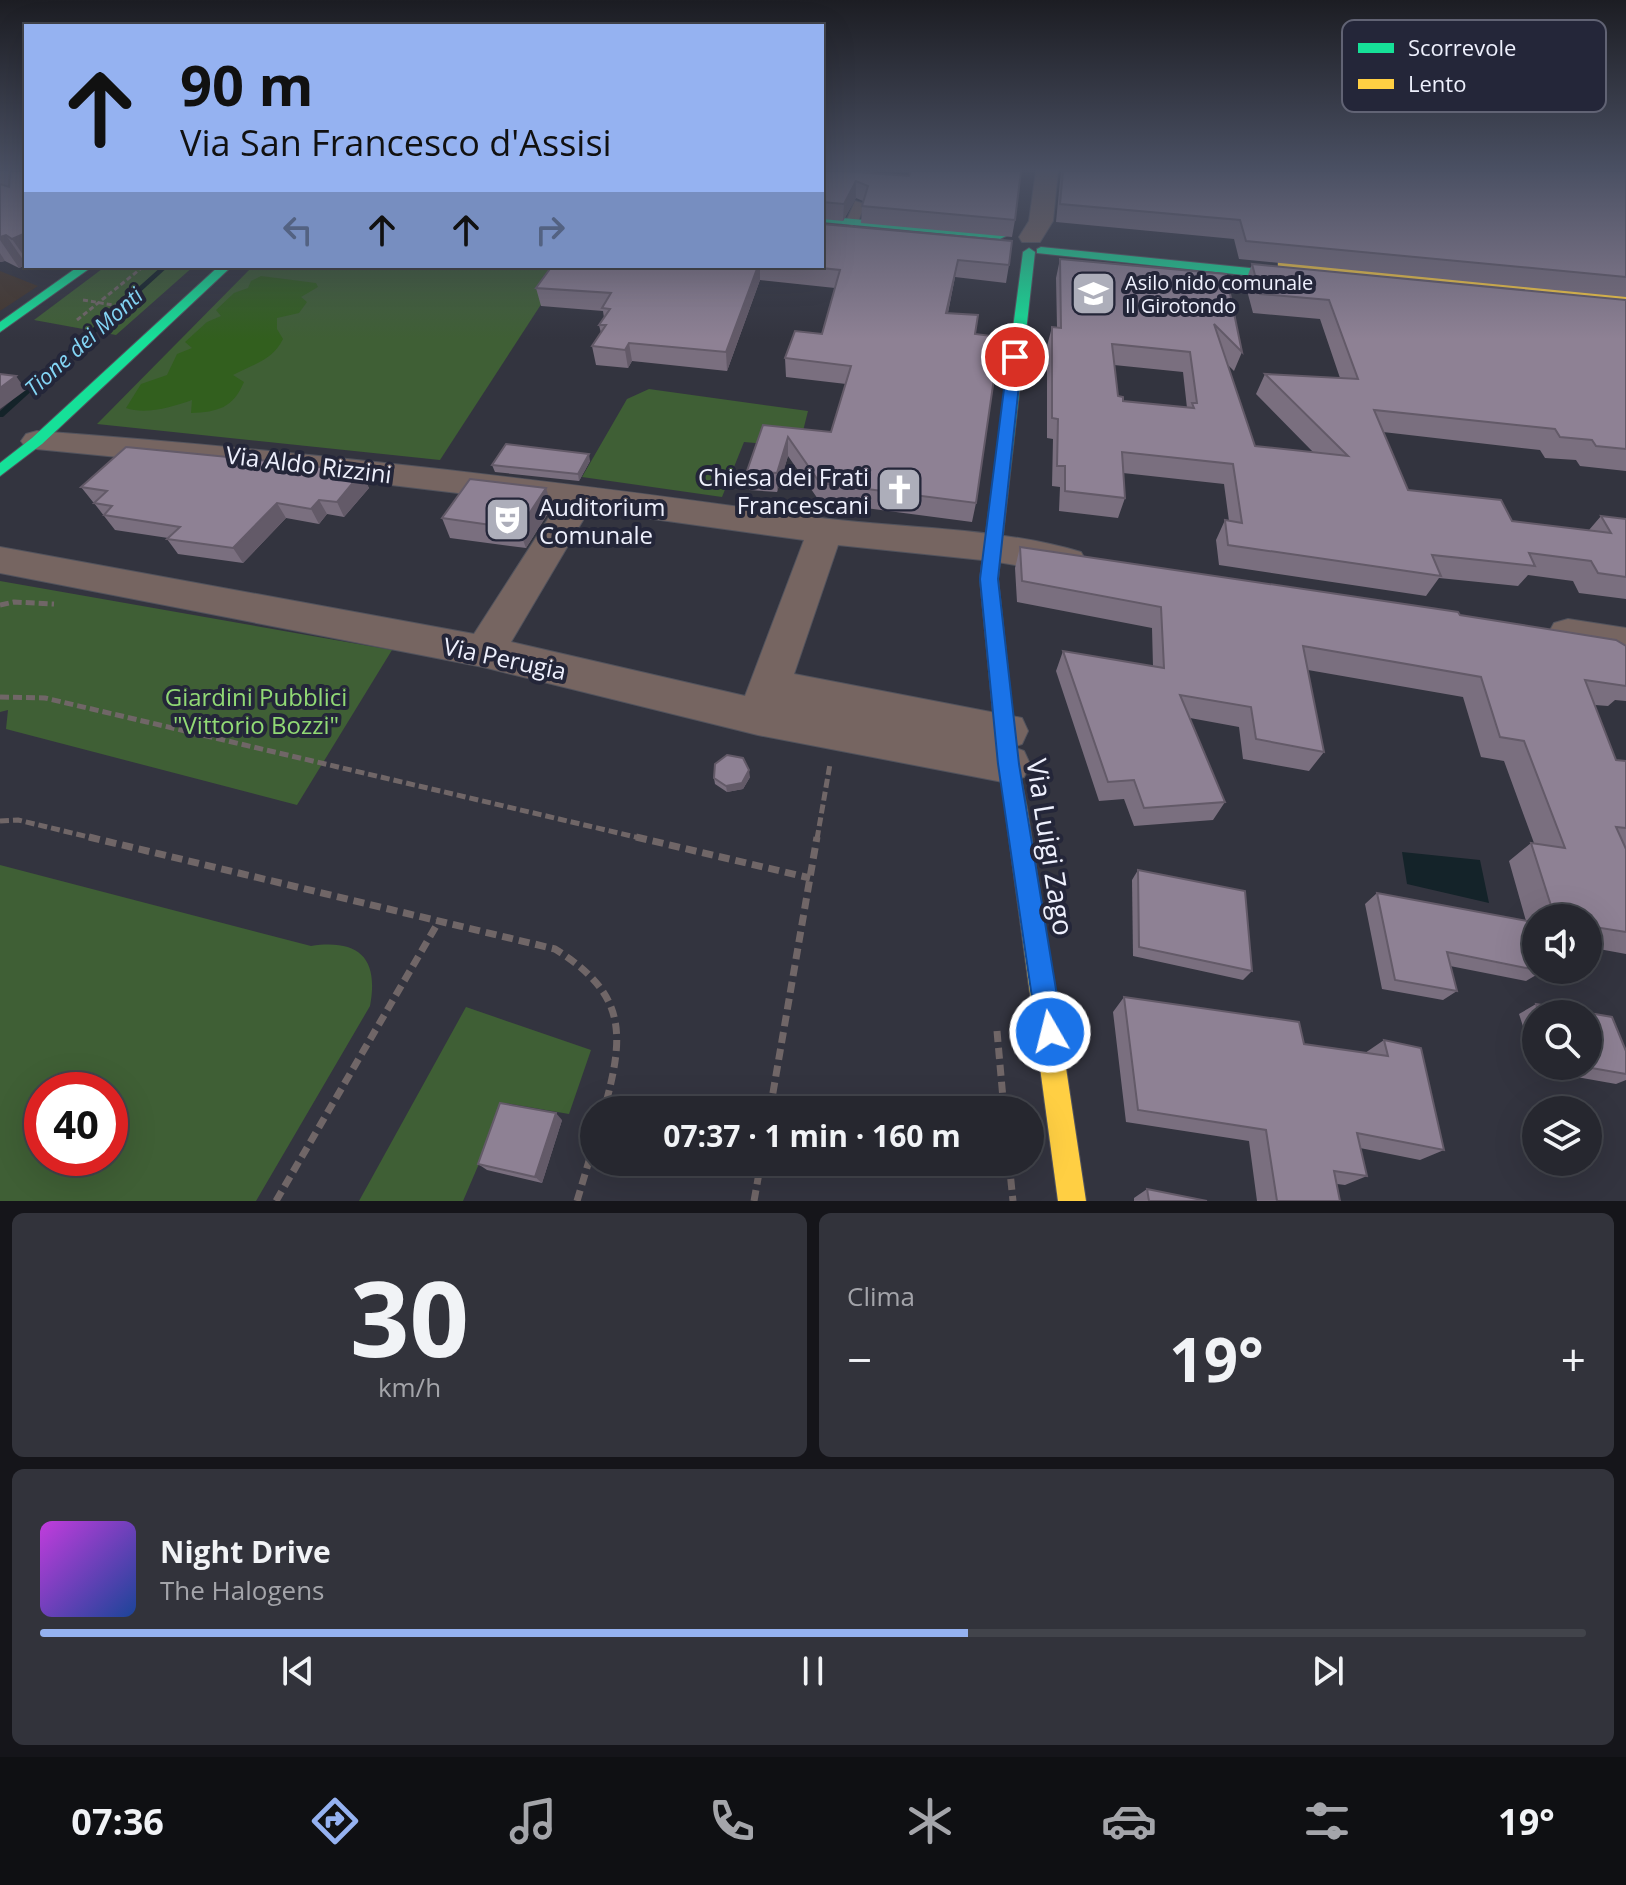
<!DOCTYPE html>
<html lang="it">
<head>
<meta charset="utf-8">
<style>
	:root { --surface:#26272f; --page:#32333b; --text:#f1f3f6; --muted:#a4a5aa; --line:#42444b; --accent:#95b2f1 }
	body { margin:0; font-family:"Open Sans",sans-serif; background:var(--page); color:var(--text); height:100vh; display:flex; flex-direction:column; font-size:30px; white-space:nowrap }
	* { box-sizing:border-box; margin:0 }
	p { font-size:26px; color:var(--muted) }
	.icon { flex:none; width:44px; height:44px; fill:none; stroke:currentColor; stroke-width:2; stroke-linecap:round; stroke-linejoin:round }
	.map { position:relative; height:1201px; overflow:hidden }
	.drawer { display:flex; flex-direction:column; gap:12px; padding:12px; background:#15151a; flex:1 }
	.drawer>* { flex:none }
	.guide { position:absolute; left:24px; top:24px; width:800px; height:244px; border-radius:0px; box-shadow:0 8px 32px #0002,0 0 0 2px var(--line); background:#95b2f1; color:#111; overflow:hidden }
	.buttons { position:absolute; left:1522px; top:904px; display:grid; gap:16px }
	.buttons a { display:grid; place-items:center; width:80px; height:80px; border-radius:50%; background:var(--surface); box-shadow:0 8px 32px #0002,0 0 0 2px var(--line); font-size:40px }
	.speed { position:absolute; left:24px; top:1072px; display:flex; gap:16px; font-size:40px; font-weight:700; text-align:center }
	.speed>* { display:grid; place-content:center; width:104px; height:104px; border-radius:50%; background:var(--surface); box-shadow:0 8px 32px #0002,0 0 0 2px var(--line); line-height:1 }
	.speed .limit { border:12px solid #d22; background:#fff; color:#111 }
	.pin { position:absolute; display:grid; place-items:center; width:68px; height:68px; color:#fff; margin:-34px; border:4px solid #fff; border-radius:50%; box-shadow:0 2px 8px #0007 }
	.me { position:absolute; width:88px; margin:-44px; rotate:352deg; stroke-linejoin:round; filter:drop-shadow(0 0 6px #0008) }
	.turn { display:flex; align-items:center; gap:28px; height:168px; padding:0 24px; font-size:36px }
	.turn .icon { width:104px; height:104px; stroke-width:2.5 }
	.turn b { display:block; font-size:56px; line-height:68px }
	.lanes { display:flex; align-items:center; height:76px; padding:0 24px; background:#0003; justify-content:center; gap:40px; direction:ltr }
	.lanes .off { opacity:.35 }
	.big { font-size:60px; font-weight:700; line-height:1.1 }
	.drawer .tile { flex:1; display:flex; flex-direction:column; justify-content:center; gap:12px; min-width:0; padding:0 28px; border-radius:12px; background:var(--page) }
	.drawer .dial { align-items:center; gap:0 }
	.dial b { font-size:104px; line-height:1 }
	.song { display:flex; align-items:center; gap:24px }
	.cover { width:96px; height:96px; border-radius:12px; background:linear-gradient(135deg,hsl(290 70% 55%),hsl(220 70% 35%)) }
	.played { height:8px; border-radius:4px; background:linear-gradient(90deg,var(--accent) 60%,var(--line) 60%) }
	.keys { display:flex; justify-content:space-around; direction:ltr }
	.heat { display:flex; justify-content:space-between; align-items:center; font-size:44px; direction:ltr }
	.drawer .tiles { flex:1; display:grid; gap:12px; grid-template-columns:1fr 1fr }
	.tile:last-child { grid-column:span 2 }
	.trip { position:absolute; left:580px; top:1096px; width:464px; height:80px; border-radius:40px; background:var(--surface); box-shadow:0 8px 32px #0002,0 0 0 2px var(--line); font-weight:700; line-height:80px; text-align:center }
	.tab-bar { display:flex; height:128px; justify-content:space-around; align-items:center; background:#0f1013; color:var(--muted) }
	.tab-bar .icon { width:56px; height:56px }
	.tab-bar .current { color:var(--accent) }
	.tab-bar b { font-size:36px; color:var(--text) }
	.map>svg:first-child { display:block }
	.medical { fill:#43362d }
	.green { fill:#3f5f35; fill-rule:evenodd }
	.forest { fill:#325f1e }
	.water { fill:#142329 }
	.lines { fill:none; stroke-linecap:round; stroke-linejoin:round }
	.stream { fill:#142329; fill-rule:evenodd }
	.lane-casing { stroke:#52535d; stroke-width:2 }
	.street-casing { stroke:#52535d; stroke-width:2 }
	.fast-casing { stroke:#52535d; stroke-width:2 }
	.slow-casing { stroke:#52535d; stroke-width:2 }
	.path-far2 { stroke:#706667; stroke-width:3; stroke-dasharray:5 3; stroke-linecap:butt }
	.path-far1 { stroke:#706667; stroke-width:5; stroke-dasharray:9 4; stroke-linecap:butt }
	.path { stroke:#706667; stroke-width:7; stroke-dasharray:11 6; stroke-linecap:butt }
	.lane { fill:#766561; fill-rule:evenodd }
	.street { fill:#766561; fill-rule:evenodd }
	.fast { fill:#16e098; fill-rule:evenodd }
	.slow { fill:#ffcf43; fill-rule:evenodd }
	.wall { fill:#7a6f7f; fill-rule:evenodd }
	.shaded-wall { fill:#635a68 }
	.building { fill:#8e8194; stroke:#635a68; stroke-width:2; fill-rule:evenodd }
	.route { fill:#1a73e8; stroke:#114b97; stroke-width:2 }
	.labels { text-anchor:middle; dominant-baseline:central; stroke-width:8; stroke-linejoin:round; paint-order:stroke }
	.far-poi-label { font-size:20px; fill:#eef0fd; stroke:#242639; text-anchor:start }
	.far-water-label { font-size:22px; font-style:italic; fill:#83d5f5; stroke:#242639 }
	.street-label { font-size:24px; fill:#eef0fd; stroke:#242639 }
	.poi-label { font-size:24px; fill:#eef0fd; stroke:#242639; text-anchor:end }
	.park-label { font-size:24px; fill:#91d975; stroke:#242639 }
	.near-street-label { font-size:28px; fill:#eef0fd; stroke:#242639 }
	.key { fill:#242639; stroke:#616374; stroke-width:2 }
	.key-label { font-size:22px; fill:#eef0fd }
</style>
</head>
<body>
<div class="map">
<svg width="1626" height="1201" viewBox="0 0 1626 1201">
	<rect width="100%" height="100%" fill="#33343f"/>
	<polygon class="medical" points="0,271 38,286 0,311"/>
	<g class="green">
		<polygon points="106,266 194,266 116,335 34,320"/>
		<polygon points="253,266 566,266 440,460 97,424"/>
		<polygon points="649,389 656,390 808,411 799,447 744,442 722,497 582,477 627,399"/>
		<polygon points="0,581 392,650 297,805 6,729 8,710 0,712"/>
		<path d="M0 865 311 946C359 939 379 958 370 1006L256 1201H0ZM110 1090V1158H42V1090Z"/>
		<polygon points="466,1007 591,1050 569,1114 505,1103 463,1201 359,1201"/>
	</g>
	<path class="forest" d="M261 276 316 283 318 287 301 297 307 302 299 313 277 318V329L283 339C272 361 253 364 233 375L244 382C233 408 218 412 191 413L192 400C173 407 145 415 126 408L141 384 167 375 177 354 192 348 185 342 207 322 221 316 216 310 234 293 248 288 251 281Z"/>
	<polygon class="water" points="1402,852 1480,860 1489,903 1407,884"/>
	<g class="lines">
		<polygon class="stream" points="162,266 169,266 3,417 0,417 0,411"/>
		<defs>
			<polygon id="lane" points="855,201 865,204 858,222 852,226 846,222"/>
			<g id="street">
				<polygon points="1036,171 1058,171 1053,221 1040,242 1022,242 1019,237 1029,221"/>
				<path d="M37 431C295 450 550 480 805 516 896 529 993 526 1081 552L1086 561 1081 570 1068 574 992 561 838 545 794 674 1022 718 1028 731 1022 744 1013 747 1024 751 1030 764 1024 777 1008 783 758 735 483 667 0 573V547L474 634 557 505 333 478 26 448 21 441 26 434ZM589 510 804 540 745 696 511 642Z"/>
				<polygon points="1568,619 1626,628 1626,658 1554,645 1548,634 1554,623"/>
			</g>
			<g id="fast">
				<polygon points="822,216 1000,233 1006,236 1000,239 822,222"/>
				<polygon points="1041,247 1310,274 1316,278 1310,282 1037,253 1037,249"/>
				<polygon points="1029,248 1035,252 998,579 1018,764 1027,808 1024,815 1016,818 1008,815 998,764 980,579 1023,252"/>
				<polygon points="79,266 93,266 0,332 0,322"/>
				<polygon points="219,266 232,266 42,444 0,476 0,463 32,438"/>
			</g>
			<g id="slow">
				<polygon points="1282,261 1626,294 1626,302 1278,268 1278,262"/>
				<polygon points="1016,798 1024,801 1027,808 1086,1201 1058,1201 1005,808 1008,801"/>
			</g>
		</defs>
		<use href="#lane" class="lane-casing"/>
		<use href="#street" class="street-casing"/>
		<use href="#fast" class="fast-casing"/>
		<use href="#slow" class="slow-casing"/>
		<g class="path-far2">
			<polyline points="83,300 137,309"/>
			<polyline points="77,320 144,266"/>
		</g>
		<g class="path-far1">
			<polyline points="0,605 14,602 54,604"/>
			<polyline points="0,697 45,698 644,839"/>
			<polyline points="0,821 18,820 97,839"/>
			<polyline points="817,839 830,764"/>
		</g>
		<g class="path">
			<path d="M89 837 555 949C627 994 625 1034 604 1110"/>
			<polyline points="636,837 810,878"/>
			<polyline points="997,1031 1004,1110"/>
			<polyline points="770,1110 817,837"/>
			<polyline points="1009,1162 1013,1201"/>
			<polyline points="276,1201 439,921"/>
			<polyline points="577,1201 594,1144"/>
			<polyline points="754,1201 761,1162"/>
		</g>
		<use href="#lane" class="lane"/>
		<use href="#street" class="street"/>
		<use href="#fast" class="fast"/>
		<use href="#slow" class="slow"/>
	</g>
	<g class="wall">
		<polygon points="0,171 26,171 26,265 19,268 5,261 0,262"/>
		<polygon points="822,171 1015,220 1012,237 861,223 862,206 863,201 856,198 843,221 822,219"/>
		<polygon points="1060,171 1626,171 1626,297 1239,259 1234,239 1056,222 1061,171"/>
		<polygon points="822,224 1009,265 1006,283 955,277 948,313 975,334 976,503 972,522 820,502 788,456 777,492 749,490 747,471 763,425 831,432 846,384 786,377 785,358 822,334 835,288 760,280 727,371 632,361 628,368 596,365 592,346 601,333 599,325 604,318 603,311 541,306 536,288 552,266 822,266"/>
		<path d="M1060 259 1226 274 1242 352 1234 371 1228 365 1255 446 1313 452 1256 394 1265 374 1340 378 1320 319 1253 313 1245 283 1252 264 1626 300V471L1580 466 1576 460 1545 458 1540 450 1383 432 1408 490 1512 521 1589 530 1601 516 1626 519V599L1579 593 1573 581 1528 575 1518 586 1439 578 1426 596 1219 565 1216 540 1225 520 1229 521 1224 484 1123 473 1125 498 1118 518 1059 511 1060 487 1052 486 1053 439 1047 438V346L1052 327H1057L1056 278ZM1114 365 1183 372 1187 408 1123 401 1118 396Z"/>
		<polygon points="590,461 579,481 495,472 492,465"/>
		<polygon points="361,473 369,488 344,517 327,514 319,524 286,518 243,563 178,554 167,539 168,538 115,530 94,503 95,502 93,502 81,487"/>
		<polygon points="552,507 526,548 450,538 442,518"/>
		<polygon points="1020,547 1460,615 1626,646 1626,701 1615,700 1608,706 1595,705 1616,760 1626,761 1626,954 1588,947 1588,918 1536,918 1536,937 1532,937 1543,971 1526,981 1450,966 1457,991 1443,1000 1382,989 1365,904 1377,893 1526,921 1509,861 1531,843 1534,843 1504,761 1481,757 1463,697 1308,670 1324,752 1309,771 1243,759 1239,727 1190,718 1225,802 1213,820 1134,826 1124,799 1099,801 1056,671 1063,651 1153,667 1152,628 1017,602 1015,568"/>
		<polygon points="750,777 743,789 727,792 715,784 714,778"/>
		<polygon points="1138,870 1252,971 1243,980 1133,956 1132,880"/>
		<polygon points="1124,997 1304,1044 1365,1053 1384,1040 1444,1150 1420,1160 1360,1148 1367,1176 1345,1185 1337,1184 1340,1201 1257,1201 1249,1141 1126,1122 1113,1012"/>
		<path d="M1536 1004 1612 1017 1626 1051V1080L1616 1084 1537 1070 1519 1014ZM1536 1014H1588V1066H1536Z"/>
		<polygon points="562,1120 542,1183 487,1170 478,1164"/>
		<polygon points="1147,1189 1207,1201 1134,1201 1134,1198"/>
	</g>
	<g class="shaded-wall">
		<polygon points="856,181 856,198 843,221 844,204"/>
		<polygon points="26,233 26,259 12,239"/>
		<polygon points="6,235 26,264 26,265 19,268 0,240 0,237"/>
		<polygon points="0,253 5,261 0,262"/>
		<polygon points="958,260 955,277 944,331 946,313"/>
		<polygon points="758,266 760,266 760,280 727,371 726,352"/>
		<polygon points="629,343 632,361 628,368 625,350"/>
		<polygon points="16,376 26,390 0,409 0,388"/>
		<polygon points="788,437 788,456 777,492 777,473"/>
		<polygon points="589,454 590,461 579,481 578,474"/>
		<polygon points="361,473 369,488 344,517 337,502"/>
		<polygon points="546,488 552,507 526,548 519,529"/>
		<polygon points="319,500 327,514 319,524 311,509"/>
		<polygon points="277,503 286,518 243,563 233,548"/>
		<polygon points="749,770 750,777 743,789 727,792 726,786"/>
		<polygon points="556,1113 562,1120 542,1183 535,1177"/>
	</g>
	<g class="building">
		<polygon points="10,171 26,171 26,233 12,239 6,235 0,237 0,184 9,187"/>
		<polygon points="822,171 843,171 909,176 911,171 1021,171 1015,220 862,206 868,186 856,181 844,204 822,202"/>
		<polygon points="1063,171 1626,171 1626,277 1246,241 1240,220 1060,204"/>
		<polygon points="822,224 1012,241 1009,265 958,260 946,313 978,315 975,334 1000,337 976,503 820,483 788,437 777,473 747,471 763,425 831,432 851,366 785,358 795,331 822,334 840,270 800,266 822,266"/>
		<path d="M1060 259 1226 274 1242 352 1214 324 1255 446 1348 456 1265 374 1358 379 1329 300 1260 294 1252 264 1626 300V449L1596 446 1592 440 1560 437 1555 429 1374 410 1408 490 1501 500 1512 521 1611 533 1601 516 1626 519V577L1598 573 1591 561 1529 553 1535 566 1432 555 1441 576 1228 545 1225 520 1242 523 1233 464 1122 452 1125 498 1065 491V466H1057L1058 419 1052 418V327L1061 328ZM1112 344 1190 352 1197 403H1192L1194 408 1123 401V397L1118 396Z"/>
		<polygon points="552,266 758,266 726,352 629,343 625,350 592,346 606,325 599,325 610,309 602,308 611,293 536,288"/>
		<polygon points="0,374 16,376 0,388"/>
		<polygon points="506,444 589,454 578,474 492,465"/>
		<polygon points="126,447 299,464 361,473 337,502 319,500 311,509 277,503 233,548 167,539 180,527 104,515 112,506 94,503 107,491 81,487"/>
		<polygon points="470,479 546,488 519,529 442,518"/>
		<polygon points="1020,547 1458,612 1460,615 1616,640 1626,646 1626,686 1585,680 1616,760 1626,761 1626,828 1616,827 1626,849 1626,932 1588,926 1588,918 1555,918 1531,843 1565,848 1524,741 1500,737 1481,677 1303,646 1324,752 1256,739 1251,707 1180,695 1225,802 1144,808 1134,780 1108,782 1063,651 1164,668 1161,607 1022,581"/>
		<polygon points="727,755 743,758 749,770 742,783 726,786 714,778 715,764"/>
		<polygon points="1138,870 1245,891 1252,971 1139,947"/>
		<polygon points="1377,893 1527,921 1536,950 1536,970 1447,952 1457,991 1395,980"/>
		<polygon points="1124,997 1299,1022 1304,1044 1388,1056 1384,1040 1421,1048 1444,1150 1357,1133 1367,1176 1334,1171 1340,1201 1277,1201 1266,1130 1138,1110"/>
		<polygon points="1536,1004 1612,1017 1626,1051 1626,1074 1580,1066 1588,1066 1588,1014 1539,1014"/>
		<polygon points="500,1103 556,1113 535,1177 478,1164"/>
		<polygon points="1147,1189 1207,1201 1149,1201"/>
	</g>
	<linearGradient id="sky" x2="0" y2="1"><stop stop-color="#1c1d23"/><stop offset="0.5" stop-color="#4a5063"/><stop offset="1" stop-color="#4a5063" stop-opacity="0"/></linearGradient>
	<rect width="1626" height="339" fill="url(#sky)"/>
	<polygon class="route" points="1015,352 1022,357 998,579 1019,764 1063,1032 1059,1041 1050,1045 1041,1041 1037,1032 998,764 980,579 1008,357"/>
	<defs>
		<symbol id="school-square" viewBox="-11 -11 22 22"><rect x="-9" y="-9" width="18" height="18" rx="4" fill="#adaeba" stroke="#242639"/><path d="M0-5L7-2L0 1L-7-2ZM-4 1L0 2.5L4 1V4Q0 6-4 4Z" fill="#fff"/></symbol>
		<symbol id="church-square" viewBox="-11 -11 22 22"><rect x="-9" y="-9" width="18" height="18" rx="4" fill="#adaeba" stroke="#242639"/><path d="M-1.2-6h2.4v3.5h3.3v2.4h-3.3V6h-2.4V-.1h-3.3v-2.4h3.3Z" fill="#fff"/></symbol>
		<symbol id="theatre-square" viewBox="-11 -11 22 22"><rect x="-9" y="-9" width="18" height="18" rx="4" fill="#adaeba" stroke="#242639"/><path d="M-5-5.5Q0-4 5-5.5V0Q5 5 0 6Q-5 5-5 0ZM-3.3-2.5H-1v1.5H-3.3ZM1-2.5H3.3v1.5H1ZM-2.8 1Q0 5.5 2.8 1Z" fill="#fff"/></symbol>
	</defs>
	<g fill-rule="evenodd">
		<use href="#school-square" x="1068" y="268" width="51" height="51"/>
		<use href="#church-square" x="874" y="464" width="51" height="51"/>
		<use href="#theatre-square" x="482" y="494" width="51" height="51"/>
	</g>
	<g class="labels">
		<g class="far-poi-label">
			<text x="1125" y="282">Asilo nido comunale<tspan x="1125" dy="23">Il Girotondo</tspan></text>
		</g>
		<g class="far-water-label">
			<text transform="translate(83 341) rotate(-42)">Tione dei Monti</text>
		</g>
		<g class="street-label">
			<text transform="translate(309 464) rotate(7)">Via Aldo Rizzini</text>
			<text transform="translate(505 658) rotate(12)">Via Perugia</text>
		</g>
		<g class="poi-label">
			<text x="869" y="476">Chiesa dei Frati<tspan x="869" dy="28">Francescani</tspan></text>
			<text x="539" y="506" text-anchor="start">Auditorium<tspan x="539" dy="28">Comunale</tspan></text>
		</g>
		<g class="park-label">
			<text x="256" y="696">Giardini Pubblici<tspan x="256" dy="28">"Vittorio Bozzi"</tspan></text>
		</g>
		<g class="near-street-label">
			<text transform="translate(1051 847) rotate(81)">Via Luigi Zago</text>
		</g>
	</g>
	<rect x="1342" y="20" width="264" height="92" rx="12" class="key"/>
	<rect x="1358" y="43" width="36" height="10" fill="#16e098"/>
	<rect x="1358" y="79" width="36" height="10" fill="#ffcf43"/>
	<g class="key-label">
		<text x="1408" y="56">Scorrevole</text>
		<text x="1408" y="92">Lento</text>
	</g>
</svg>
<div class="buttons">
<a><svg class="icon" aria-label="sound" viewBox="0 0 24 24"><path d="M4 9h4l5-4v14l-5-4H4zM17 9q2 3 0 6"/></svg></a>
<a><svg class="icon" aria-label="search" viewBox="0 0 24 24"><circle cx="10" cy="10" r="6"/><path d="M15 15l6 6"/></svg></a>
<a><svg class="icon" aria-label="layers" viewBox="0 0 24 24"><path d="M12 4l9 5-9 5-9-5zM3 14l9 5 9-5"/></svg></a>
</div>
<div class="speed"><div class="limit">40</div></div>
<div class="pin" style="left:1015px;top:357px;background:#d93025"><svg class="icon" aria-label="arrive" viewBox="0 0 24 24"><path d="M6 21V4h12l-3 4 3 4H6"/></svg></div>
<svg class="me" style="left:1050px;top:1032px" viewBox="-20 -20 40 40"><circle r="17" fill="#1a73e8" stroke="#fff" stroke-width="3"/><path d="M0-11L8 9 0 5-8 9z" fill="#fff"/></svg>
<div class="trip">07:37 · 1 min · 160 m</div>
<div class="guide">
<div class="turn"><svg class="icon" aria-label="ahead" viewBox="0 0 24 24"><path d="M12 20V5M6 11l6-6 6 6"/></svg><div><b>90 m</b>Via San Francesco d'Assisi</div></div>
<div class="lanes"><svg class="icon off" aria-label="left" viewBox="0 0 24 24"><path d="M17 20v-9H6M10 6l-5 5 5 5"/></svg><svg class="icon" aria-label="ahead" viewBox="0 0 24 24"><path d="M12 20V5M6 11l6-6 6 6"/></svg><svg class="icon" aria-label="ahead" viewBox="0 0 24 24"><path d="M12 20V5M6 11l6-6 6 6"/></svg><svg class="icon off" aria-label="right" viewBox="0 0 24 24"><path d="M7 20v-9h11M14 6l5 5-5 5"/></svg></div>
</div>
</div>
<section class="drawer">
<div class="tiles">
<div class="tile dial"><b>30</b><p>km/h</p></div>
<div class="tile"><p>Clima</p>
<div class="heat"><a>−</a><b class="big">19°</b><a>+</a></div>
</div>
<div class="tile">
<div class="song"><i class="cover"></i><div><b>Night Drive</b><p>The Halogens</p></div></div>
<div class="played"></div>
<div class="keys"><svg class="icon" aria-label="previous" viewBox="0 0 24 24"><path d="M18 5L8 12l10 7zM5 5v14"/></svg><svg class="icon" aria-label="pause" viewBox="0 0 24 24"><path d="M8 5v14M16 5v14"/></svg><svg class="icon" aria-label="next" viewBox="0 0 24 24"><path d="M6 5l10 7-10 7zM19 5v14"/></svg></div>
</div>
</div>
</section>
<nav class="tab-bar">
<b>07:36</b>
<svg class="icon current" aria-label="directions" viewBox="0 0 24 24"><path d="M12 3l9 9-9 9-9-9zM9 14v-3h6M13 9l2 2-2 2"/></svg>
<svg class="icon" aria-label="music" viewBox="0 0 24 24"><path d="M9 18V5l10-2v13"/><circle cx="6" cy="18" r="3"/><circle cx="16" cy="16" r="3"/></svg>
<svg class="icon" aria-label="phone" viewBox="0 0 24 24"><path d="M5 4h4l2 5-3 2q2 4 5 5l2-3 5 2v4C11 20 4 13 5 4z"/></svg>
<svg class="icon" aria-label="climate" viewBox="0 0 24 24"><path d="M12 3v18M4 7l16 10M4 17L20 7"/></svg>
<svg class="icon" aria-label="car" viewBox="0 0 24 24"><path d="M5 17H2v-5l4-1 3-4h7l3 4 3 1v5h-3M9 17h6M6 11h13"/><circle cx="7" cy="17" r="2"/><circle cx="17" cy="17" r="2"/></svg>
<svg class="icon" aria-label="filters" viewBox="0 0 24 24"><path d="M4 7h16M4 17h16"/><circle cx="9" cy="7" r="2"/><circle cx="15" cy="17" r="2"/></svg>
<b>19°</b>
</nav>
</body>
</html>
